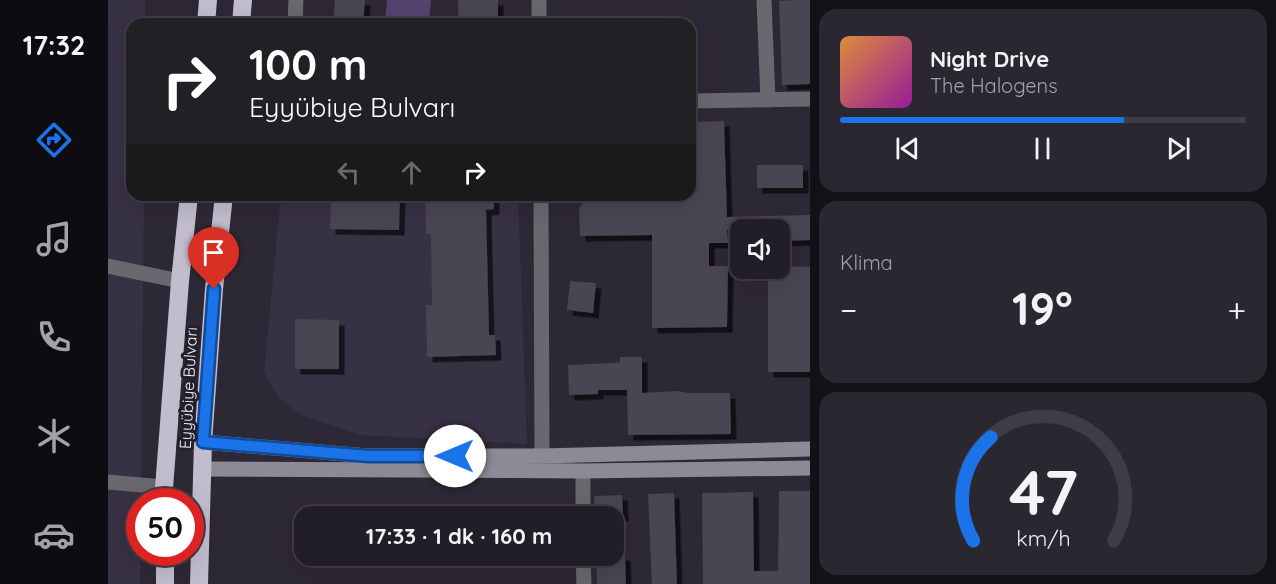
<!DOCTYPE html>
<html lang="tr">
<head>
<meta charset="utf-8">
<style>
	:root { --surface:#221e28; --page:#2a2730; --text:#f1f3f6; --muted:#a2a2a8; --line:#3f3c45; --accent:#1a73e8 }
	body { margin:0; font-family:Quicksand,sans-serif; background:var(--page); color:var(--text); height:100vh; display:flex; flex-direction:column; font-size:22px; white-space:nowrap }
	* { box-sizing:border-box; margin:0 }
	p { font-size:20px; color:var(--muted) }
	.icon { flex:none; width:33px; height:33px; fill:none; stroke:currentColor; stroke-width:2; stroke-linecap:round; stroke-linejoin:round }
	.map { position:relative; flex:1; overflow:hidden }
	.sheet { display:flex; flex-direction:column; gap:9px; padding:9px; background:#131016; width:466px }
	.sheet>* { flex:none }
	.banner { position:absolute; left:18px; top:18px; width:570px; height:183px; border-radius:18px; box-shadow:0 6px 24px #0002,0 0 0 2px var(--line); background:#202124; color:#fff; overflow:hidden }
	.fabs { position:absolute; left:622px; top:219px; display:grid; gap:12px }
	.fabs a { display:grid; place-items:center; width:60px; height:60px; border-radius:12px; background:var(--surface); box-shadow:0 6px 24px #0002,0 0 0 2px var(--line); font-size:30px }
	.speed { position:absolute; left:18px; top:488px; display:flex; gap:12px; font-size:30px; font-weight:700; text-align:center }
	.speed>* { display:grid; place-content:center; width:78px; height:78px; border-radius:50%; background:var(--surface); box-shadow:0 6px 24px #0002,0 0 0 2px var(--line); line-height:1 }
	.speed .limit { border:9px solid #d22; background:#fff; color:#111 }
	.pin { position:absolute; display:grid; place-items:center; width:51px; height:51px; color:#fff; margin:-62px -26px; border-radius:50% 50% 50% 0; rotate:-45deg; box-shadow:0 0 6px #0007 }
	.pin .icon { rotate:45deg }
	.me { position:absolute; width:66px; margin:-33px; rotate:270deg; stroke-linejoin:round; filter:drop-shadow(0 0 4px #0008) }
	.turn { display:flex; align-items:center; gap:21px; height:126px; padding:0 24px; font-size:27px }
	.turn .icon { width:78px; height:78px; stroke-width:2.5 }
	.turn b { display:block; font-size:42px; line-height:51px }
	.lanes { display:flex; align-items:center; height:57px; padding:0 24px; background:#0003; justify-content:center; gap:30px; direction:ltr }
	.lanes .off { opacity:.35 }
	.big { font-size:45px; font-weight:700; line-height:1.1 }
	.sheet .tile { flex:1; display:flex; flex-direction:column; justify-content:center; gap:9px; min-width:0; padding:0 21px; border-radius:18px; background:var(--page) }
	.sheet .dial { align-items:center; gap:0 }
	.dial svg { height:156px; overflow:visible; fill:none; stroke:var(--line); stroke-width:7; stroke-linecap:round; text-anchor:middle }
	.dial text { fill:var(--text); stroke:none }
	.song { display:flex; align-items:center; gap:18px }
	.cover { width:72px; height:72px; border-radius:9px; background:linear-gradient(135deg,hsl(30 70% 55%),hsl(300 70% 35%)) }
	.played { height:6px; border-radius:3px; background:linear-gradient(90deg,var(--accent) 70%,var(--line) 70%) }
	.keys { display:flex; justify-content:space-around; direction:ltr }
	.heat { display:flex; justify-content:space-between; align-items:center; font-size:33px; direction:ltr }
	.trip { position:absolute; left:186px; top:506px; width:330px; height:60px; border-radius:18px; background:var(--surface); box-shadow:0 6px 24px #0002,0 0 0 2px var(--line); font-weight:700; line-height:60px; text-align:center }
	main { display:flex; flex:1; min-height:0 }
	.dock { display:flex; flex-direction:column; width:108px; justify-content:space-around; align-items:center; background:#0e0c10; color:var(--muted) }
	.dock .icon { width:42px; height:42px }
	.dock .selected { color:var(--accent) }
	.dock b { font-size:27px; color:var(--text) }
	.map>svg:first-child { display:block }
	.built { fill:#373144 }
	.green { fill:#53446f }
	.building { fill:#484452; filter:url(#shadow) }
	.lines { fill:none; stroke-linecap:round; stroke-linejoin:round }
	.street { stroke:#6a686f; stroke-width:15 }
	.secondary { stroke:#8e8a95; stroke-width:15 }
	.highway { stroke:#c2bdcd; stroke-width:18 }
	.route-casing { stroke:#114b97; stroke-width:15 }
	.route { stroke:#1a73e8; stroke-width:10 }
	.labels { text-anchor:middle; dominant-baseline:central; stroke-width:6; stroke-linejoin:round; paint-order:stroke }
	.street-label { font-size:16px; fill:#f2eff8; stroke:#231f2b }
</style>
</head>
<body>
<main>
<nav class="dock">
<b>17:32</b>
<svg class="icon selected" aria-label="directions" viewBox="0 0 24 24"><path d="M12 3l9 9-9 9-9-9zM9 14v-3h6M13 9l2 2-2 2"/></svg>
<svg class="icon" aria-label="music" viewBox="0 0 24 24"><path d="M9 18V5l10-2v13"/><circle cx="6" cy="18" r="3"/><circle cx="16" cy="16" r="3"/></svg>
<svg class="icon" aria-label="phone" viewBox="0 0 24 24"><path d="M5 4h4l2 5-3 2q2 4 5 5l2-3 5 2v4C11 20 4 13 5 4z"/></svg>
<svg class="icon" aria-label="climate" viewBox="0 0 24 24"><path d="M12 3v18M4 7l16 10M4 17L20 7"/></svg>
<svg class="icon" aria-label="car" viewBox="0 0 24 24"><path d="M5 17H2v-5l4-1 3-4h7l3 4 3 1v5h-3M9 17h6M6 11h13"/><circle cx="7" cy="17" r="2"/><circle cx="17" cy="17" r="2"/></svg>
</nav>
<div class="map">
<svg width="702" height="584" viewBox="0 0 702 584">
	<defs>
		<filter id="shadow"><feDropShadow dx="5.5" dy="5.5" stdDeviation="0" flood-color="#0009"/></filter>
	</defs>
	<rect width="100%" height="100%" fill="#2d2835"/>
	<g class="built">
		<polygon points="0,0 37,0 37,24 24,24 24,195 36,195 32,584 0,584"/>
		<polygon points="173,195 410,195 419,444 253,435 195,416 171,398 156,372"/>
	</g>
	<polygon class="green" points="279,0 323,0 321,24 277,21"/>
	<g class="building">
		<polygon points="227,0 257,0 255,24 225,24"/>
		<polygon points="350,0 390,0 390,22 350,23"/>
		<polygon points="689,0 702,0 702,84 674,85 671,1"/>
		<polygon points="616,121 619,217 702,215 702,240 672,241 672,230 619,230 620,243 601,243 601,266 620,266 619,327 544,328 544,235 472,236 471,206 474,206 474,195 582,195 582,122"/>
		<rect x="649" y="165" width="46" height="23"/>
		<polygon points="223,195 292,195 291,230 222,229"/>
		<polygon points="317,195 386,195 386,209 378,210 381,335 387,335 388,355 319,357 318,305 324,305 323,234 318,234"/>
		<polygon points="672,266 702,267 702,372 660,372 660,268 672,268"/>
		<polygon points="462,281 488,283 485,313 459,310"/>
		<polygon points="187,319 231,320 231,369 187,369"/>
		<polygon points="512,357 534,357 534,393 570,391 580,393 622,393 623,434 520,435 519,390 490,390 490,394 461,395 460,365 506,363 512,362"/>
		<polygon points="671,491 702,491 702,584 595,584 594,493 645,492 646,571 670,571"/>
		<polygon points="566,493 569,584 544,584 540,494"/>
		<polygon points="514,495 515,516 487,516 486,496"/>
		<polygon points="488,555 517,555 518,584 489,584"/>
	</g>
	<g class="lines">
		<g class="street">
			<polyline points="431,0 431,24"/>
			<polyline points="656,0 660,100"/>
			<polyline points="187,24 188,0"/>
			<polyline points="582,101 702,99"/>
			<polyline points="433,195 434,456"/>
			<polyline points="0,266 72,281"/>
			<polyline points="475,471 475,516"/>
			<polyline points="0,482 55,487"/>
			<polyline points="475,555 476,584"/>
		</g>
		<g class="secondary">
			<polyline points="95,442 260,456 434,456 702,449"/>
			<polyline points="95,469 475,471 702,468"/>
		</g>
		<g class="highway">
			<polyline points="98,24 100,0"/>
			<polyline points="133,24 135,0"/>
			<polyline points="55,501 72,281 81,195"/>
			<polyline points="57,552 57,584"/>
			<polyline points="91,584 95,442 106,289 116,195"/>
		</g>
	</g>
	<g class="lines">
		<defs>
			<polyline id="route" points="106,289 95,442 260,456 347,456"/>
		</defs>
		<use href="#route" class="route-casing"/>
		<use href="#route" class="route"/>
	</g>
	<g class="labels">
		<g class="street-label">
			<text transform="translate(80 388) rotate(-87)">Eyyübiye Bulvarı</text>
		</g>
	</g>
</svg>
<div class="fabs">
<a><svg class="icon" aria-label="sound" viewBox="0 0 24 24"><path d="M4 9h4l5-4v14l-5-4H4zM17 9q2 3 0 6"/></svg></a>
</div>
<div class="speed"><div class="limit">50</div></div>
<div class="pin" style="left:106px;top:289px;background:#d93025"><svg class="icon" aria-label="arrive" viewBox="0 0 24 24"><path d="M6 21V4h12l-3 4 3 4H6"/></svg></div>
<svg class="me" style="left:347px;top:456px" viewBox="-20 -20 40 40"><circle r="19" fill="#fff"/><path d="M0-13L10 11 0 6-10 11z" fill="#1a73e8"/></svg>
<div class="trip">17:33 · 1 dk · 160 m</div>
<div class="banner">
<div class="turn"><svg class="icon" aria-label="right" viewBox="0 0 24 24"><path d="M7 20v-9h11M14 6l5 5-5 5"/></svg><div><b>100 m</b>Eyyübiye Bulvarı</div></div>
<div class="lanes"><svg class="icon off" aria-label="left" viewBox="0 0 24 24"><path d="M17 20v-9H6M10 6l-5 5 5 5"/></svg><svg class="icon off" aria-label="ahead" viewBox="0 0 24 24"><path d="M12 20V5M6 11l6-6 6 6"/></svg><svg class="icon" aria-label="right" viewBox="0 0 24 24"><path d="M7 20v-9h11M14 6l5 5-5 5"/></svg></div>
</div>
</div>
<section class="sheet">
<div class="tile">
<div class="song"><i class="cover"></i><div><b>Night Drive</b><p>The Halogens</p></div></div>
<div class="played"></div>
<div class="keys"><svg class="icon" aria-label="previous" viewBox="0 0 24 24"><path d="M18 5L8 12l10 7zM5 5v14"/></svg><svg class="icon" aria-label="pause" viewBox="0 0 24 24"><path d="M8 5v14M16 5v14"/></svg><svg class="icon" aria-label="next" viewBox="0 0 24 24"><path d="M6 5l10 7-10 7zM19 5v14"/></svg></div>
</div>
<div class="tile"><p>Klima</p>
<div class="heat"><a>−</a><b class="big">19°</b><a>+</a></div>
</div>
<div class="tile dial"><svg viewBox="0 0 100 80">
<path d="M14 69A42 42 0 1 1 86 69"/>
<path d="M14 69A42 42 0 0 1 23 16" stroke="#1a73e8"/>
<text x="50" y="56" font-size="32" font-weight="700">47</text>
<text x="50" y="72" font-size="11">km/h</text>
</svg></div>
</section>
</main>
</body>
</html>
